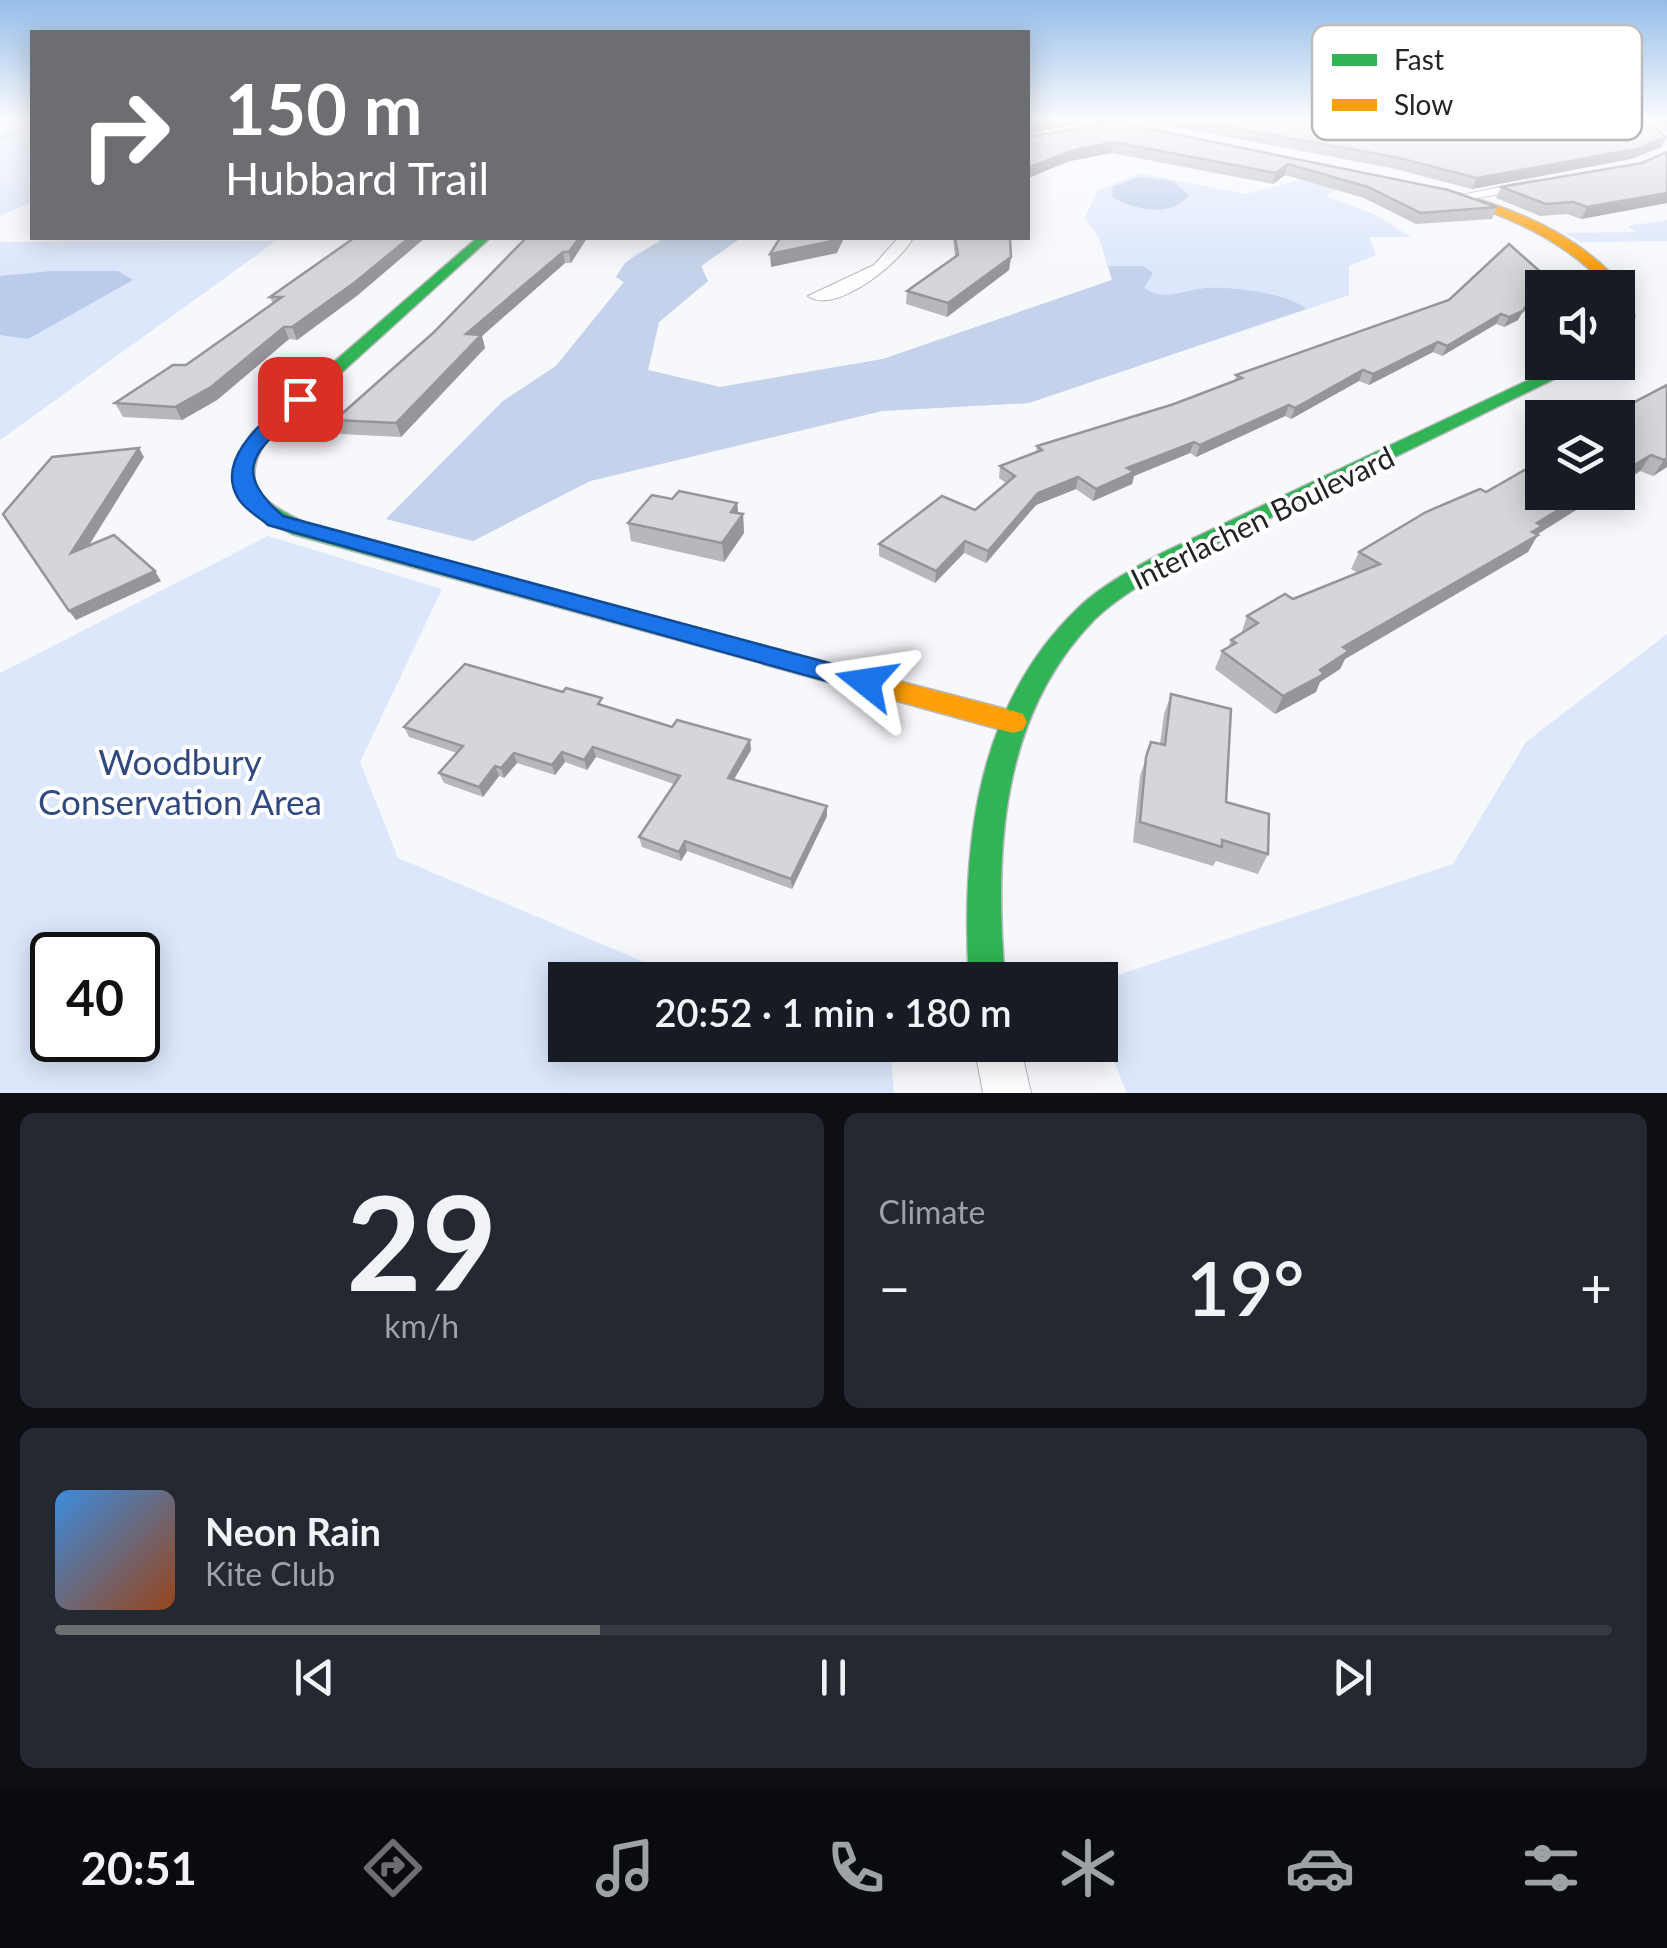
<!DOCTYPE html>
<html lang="en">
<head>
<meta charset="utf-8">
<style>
	:root { --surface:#171b24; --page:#242831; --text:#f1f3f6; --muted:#9ea1a6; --line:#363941; --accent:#6c6e72 }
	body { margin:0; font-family:Lato,sans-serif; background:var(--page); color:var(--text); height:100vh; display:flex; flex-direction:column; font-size:38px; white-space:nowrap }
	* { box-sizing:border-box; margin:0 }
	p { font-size:32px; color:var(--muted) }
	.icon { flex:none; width:55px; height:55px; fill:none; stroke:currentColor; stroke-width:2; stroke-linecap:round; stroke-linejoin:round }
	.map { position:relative; height:1093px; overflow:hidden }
	.details { display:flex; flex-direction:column; gap:20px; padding:20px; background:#0d0f14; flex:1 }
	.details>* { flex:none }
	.top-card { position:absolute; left:30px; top:30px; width:1000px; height:210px; border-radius:0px; box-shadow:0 5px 25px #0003; background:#6c6e72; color:#fff; overflow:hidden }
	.fabs { position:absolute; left:1525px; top:270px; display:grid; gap:20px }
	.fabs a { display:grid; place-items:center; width:110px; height:110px; border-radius:0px; background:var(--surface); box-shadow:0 5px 25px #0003; font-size:50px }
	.speed { position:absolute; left:30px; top:932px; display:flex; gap:20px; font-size:50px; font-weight:700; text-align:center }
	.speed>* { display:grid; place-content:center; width:130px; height:130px; border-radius:50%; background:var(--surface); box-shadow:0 5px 25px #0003; line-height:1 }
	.speed .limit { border:5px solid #111; border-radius:15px; background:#fff; color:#111 }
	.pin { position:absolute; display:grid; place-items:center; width:85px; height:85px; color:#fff; margin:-42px; border-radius:20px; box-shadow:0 5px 15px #0006 }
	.me { position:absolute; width:110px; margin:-55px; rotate:285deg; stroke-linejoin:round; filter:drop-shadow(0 0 8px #0008) }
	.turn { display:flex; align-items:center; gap:35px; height:210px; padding:0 30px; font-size:45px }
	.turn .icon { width:130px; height:130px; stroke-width:2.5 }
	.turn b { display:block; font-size:70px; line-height:85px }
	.big { font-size:75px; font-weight:600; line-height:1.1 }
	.details .tile { flex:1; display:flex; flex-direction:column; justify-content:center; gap:15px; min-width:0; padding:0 35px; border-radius:15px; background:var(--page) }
	.details .dial { align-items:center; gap:0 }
	.dial b { font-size:130px; line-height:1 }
	.song { display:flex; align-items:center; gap:30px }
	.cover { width:120px; height:120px; border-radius:15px; background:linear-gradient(135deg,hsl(210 70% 55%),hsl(20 70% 35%)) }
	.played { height:10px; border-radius:5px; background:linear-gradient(90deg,var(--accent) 35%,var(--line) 35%) }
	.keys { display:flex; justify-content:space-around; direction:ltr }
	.heat { display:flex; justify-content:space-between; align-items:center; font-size:55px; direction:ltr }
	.details .tiles { flex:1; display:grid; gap:20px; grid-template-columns:1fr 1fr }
	.tile:last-child { grid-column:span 2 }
	.trip { position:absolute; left:548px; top:962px; width:570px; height:100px; border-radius:0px; background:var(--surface); box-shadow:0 5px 25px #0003; font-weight:600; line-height:100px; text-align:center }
	.menu { display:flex; height:160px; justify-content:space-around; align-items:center; background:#090b0e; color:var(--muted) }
	.menu .icon { width:70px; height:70px }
	.menu .selected { color:var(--accent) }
	.menu b { font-size:45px; color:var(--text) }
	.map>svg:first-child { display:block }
	.green { fill:#dce7fc; fill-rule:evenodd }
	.forest { fill:#c4d2eb }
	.water { fill:#bacbeb }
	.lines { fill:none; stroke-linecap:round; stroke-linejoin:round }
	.stream { stroke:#bacbeb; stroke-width:5 }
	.street-casing { stroke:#b6b8bb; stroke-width:2 }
	.fast-casing { stroke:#b6b8bb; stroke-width:3 }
	.slow-casing { stroke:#b6b8bb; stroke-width:3 }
	.street { fill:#fefeff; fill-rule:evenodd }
	.fast { fill:#30b455; fill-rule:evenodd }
	.slow { fill:#ff9f0a; fill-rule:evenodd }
	.wall { fill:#b7b8bb }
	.shaded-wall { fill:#959699 }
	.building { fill:#d5d6da; stroke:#959699; stroke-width:2.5 }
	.route { fill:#1a73e8; stroke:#114b97; stroke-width:2.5 }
	.labels { text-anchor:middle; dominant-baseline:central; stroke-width:8; stroke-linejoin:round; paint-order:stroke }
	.street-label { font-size:30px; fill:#222427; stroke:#fff }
	.near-park-label { font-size:35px; fill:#304a81; stroke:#fff }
	.key { fill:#fff; stroke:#bdbdbe; stroke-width:2.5 }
	.key-label { font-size:28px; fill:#222427 }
</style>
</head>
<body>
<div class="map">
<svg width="1667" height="1093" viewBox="0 0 1667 1093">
	<rect width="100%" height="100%" fill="#f6f8fc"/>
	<g class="green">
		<polygon points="0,119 32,119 32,202 0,216"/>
		<path d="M1139 173 1246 194 1326 173 1355 178 1326 196 1376 215 1411 237H1369L1376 255 1349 266V295L1029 403 882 411 590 481 473 541 386 519 503 401 556 366 624 282 616 277C640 232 694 240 738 240L701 266 708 281 659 322 648 370 720 387 883 359 1112 280 1099 238 1085 218 1097 191Z"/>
		<polygon points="1667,220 1667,241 1581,242 1565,233 1636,232 1628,226"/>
		<polygon points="276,241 0,440 0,242"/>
		<path d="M268 536 442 589 360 762 398 858 668 972 744 980H565V1045H890L894 1093H0V673ZM52 955H138V1040H52Z"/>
		<polygon points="1667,634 1667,1093 1127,1093 1106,1042 1100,981 1453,864 1526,742"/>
	</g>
	<path class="forest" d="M661 240H738L701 266 708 281 659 322 648 370 720 387 883 359 1112 280 1108 266H1143L1153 273 1144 288C1165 302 1183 290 1206 288 1231 286 1288 293 1306 309L1029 403 882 411 590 481 473 541 386 519 503 401 556 366 624 282 616 277 625 263Z"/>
	<g class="water">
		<path d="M1138 177 1173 181 1189 195C1171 218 1135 210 1112 197L1113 187Z"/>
		<polygon points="52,271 118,271 133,280 28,339 0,335 0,276"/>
	</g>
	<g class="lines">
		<polyline class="stream" points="0,138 32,125"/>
		<defs>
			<g id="street">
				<polygon points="1132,119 1156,119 1028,144 1028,137"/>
				<polygon points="1535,180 1540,187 1459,201 1452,197"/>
				<path d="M898 238H913C900 263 834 316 808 296L874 265Z"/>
				<polygon points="1618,284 1627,289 1635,316 1625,339 1618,341 1618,288 1610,288"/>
				<polygon points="974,1045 1020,1045 1031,1093 983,1093"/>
			</g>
			<g id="fast">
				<polygon points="1090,119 1105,119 1161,136 1156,139"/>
				<path d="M477 238H490L266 441C236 488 267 505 308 524L772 648 781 650 785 657 781 664 772 666 292 534C241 508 216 487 252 433Z"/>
				<path d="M1567 362H1589L1178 563C1150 579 1119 596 1095 619 1000 716 994 852 1005 980H969C961 846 976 706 1078 608 1102 585 1133 569 1162 553Z"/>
			</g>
			<g id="slow">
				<path d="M1443 189C1510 207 1579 233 1624 288L1618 292V288H1609C1562 237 1503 214 1439 194Z"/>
				<polygon points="772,648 1013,711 1023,714 1027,722 1023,730 1013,733 763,664 759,657 763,650"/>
			</g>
		</defs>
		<use href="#street" class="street-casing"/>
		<use href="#fast" class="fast-casing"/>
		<use href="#slow" class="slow-casing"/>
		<use href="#street" class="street"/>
		<use href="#fast" class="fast"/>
		<use href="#slow" class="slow"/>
	</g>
	<g class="wall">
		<polygon points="1154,119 1642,119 1667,137 1661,147 1631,159 1472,189 1391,168 1153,123"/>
		<polygon points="1649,119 1667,119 1667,132"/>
		<polygon points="1115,122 1497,207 1492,219 1416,224 1364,198 1285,175 1273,184 1111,153 1070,161 1028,178 1028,137"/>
		<polygon points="1667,152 1667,203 1581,219 1567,214 1540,216 1496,198 1501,187 1642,163"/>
		<polygon points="587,238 571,263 565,263 482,336 485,348 401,437 340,434 335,420 433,333"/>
		<polygon points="953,238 1010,238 1011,257 1009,270 947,317 906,304 907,291 955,257"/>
		<polygon points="1509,244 1518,320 1504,327 1496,324 1442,356 1433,352 1369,385 1359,381 1291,419 1285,416 1196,457 1190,453 1134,476 1132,484 1093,501 1076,489 1036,505 986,563 964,553 935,583 879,556 879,544 975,510 1006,483 999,478 1000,466 1036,453 1037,446 1174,404 1235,380 1236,375 1449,300"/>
		<polygon points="358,295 297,340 289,339 217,400 182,420 123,417 115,403 186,365 273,304 270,297"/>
		<polygon points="1667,385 1667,467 1653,476 1640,471 1618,485 1618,418"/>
		<polygon points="1542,449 1542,492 1538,535 1528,552 1345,659 1340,669 1320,682 1316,692 1275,714 1215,669 1222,651 1228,648 1231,640 1241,634 1247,616 1358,573 1351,569 1359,552 1486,492 1529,467 1538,451"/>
		<polygon points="672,499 737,503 738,513 743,514 744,533 724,562 631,541 628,523"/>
		<polygon points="563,692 672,727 750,740 751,750 734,779 827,806 827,816 792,889 687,851 681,861 642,847 639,837 674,784 596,757 587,770 565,762 555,775 517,763 504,778 499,776 483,797 444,783 439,773 457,753 409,737 404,727"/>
		<polygon points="1171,694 1226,802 1268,854 1258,874 1216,861 1213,866 1133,842 1140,776 1151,742 1160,744 1164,714"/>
	</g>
	<g class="shaded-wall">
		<polygon points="1055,119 1087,119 1086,123 1028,133 1029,124"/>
		<polygon points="1667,137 1661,147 1631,159 1472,189 1477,178"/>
		<polygon points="1113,142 1111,153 1070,161 1028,178 1028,168 1071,151"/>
		<polygon points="1288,164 1285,175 1273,184 1276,173"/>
		<polygon points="1667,193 1667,203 1581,219 1587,207"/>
		<polygon points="409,238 425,238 358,295 297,340 292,327"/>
		<polygon points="579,238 587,238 571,263 569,252"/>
		<polygon points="838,238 844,238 837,253 771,267 770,254"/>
		<polygon points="563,252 565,263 482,336 485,348 401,437 396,423 466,334"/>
		<polygon points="1011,257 1009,270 947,317 948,303"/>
		<polygon points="1544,275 1518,320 1504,327 1509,317"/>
		<polygon points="1501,314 1496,324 1442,356 1447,346"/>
		<polygon points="284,327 289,339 217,400 182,420 175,407"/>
		<polygon points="1438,342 1433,352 1369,385 1373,374"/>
		<polygon points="1363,370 1359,381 1291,419 1295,408"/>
		<polygon points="1289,405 1285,416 1196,457 1200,445"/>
		<polygon points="1194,442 1190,453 1134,476 1132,484 1093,501 1096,489 1127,468"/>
		<polygon points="139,448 144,457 78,563 71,553"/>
		<polygon points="1651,455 1640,471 1618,485 1618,475"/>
		<polygon points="1667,458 1667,467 1653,476 1664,460"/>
		<polygon points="1078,477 1076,489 1036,505 986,563 988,551 1038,493"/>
		<polygon points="1588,492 1605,492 1538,534 1528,552 1345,659 1340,669 1320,682 1316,692 1275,714 1283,696 1320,670 1343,647 1537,523"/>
		<polygon points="737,503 739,520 743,514 744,533 724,562 722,543 731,512"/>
		<polygon points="965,541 964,553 935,583 936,571"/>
		<polygon points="155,571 161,581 76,620 69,611"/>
		<polygon points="750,740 751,750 729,788 728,778"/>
		<polygon points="593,747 596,757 587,770 584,760"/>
		<polygon points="562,752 565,762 555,775 552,765"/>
		<polygon points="514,753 517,763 504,778 501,768"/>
		<polygon points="495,766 499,776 483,797 479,787"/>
		<polygon points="827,806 827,816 792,889 791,879"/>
		<polygon points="685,841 687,851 681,861 679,852"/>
	</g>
	<g class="building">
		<polygon points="1028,119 1055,119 1029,124 1028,132"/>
		<polygon points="1183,119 1642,119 1667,137 1636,149 1477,178 1395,157"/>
		<polygon points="1115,122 1448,190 1497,207 1421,213 1368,187 1288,164 1276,173 1113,142 1071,151 1028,168 1028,137"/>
		<polygon points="1667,152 1667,193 1587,207 1573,202 1546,204 1501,187 1642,163"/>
		<polygon points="354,238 409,238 354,283 292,327 284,327 211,387 175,407 115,403 173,365 186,365 282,297 270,297"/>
		<polygon points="526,238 579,238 569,252 563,252 466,334 481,335 396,423 335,420 433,333"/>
		<polygon points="780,238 838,238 837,240 770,254"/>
		<polygon points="955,238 1010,238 1011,257 948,303 907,291 958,255"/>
		<polygon points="1509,244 1544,275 1523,311 1509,317 1501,314 1447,346 1438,342 1373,374 1363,370 1295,408 1289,405 1200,445 1194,442 1127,468 1134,472 1096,489 1078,477 1038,493 988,551 965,541 936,571 879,544 942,496 975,510 1015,476 1000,466 1042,450 1037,446 1174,404 1242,378 1236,375 1449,300"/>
		<polygon points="1667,385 1667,458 1664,460 1651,455 1618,475 1618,418 1604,418"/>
		<polygon points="139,448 71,553 114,535 155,571 69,611 3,514 52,457"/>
		<polygon points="1542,460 1542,492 1588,492 1537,523 1542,526 1532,532 1538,535 1343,647 1349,651 1320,670 1324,674 1283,696 1222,651 1236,643 1231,640 1258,623 1247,616 1285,594 1293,599 1380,564 1359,552 1426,512 1480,489 1486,492"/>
		<polygon points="679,491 737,503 731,512 743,514 722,543 628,523 652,495 672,499"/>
		<polygon points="465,664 563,692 566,688 602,698 598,704 672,727 677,720 750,740 728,778 827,806 791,879 685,841 679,852 639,837 680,776 593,747 584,760 562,752 552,765 514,753 501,768 495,766 479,787 439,773 463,746 404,727"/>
		<polygon points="1171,694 1231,709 1226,802 1269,814 1268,854 1222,840 1222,847 1140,822 1146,757 1151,742 1165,745"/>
	</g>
	<linearGradient id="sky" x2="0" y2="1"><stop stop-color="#95bde9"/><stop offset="0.44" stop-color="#fbfcfe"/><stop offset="1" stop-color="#fbfcfe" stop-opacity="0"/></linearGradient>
	<rect width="1667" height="272" fill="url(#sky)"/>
	<path class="route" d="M294 395 309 399C272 443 219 462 283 516L866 673 880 682 866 692 268 525C259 517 244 509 238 498 214 457 267 419 294 395Z"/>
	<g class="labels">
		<g class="street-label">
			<text transform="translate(1262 517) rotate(-26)">Interlachen Boulevard</text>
		</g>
		<g class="near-park-label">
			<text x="180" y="761">Woodbury<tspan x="180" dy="40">Conservation Area</tspan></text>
		</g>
	</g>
	<rect x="1312" y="25" width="330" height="115" rx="15" class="key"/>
	<rect x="1332" y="54" width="45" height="12" fill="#30b455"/>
	<rect x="1332" y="99" width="45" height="12" fill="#ff9f0a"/>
	<g class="key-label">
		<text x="1394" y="70">Fast</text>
		<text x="1394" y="115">Slow</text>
	</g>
</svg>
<div class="fabs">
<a><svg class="icon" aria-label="sound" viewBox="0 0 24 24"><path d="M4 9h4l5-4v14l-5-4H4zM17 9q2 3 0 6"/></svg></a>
<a><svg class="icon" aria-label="layers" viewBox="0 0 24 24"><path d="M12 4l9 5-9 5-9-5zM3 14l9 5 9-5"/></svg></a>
</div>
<div class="speed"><div class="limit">40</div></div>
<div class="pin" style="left:300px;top:399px;background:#d93025"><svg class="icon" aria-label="arrive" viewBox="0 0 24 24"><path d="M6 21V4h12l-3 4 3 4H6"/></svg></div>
<svg class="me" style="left:866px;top:682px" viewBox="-20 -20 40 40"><path d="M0-17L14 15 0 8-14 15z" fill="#1a73e8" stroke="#fff" stroke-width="4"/></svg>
<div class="trip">20:52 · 1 min · 180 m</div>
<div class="top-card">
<div class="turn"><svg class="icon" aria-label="right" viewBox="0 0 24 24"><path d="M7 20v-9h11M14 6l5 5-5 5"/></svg><div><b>150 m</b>Hubbard Trail</div></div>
</div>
</div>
<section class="details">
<div class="tiles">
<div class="tile dial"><b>29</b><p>km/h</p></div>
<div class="tile"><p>Climate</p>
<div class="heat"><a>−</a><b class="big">19°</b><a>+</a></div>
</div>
<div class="tile">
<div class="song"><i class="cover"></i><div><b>Neon Rain</b><p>Kite Club</p></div></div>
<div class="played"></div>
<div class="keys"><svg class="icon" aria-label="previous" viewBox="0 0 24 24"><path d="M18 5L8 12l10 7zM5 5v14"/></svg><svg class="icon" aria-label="pause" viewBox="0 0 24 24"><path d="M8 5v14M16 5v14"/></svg><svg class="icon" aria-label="next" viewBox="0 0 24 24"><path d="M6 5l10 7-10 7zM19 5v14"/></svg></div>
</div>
</div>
</section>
<nav class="menu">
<b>20:51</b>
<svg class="icon selected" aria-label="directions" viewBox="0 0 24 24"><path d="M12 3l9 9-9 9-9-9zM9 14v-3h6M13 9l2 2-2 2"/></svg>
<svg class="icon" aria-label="music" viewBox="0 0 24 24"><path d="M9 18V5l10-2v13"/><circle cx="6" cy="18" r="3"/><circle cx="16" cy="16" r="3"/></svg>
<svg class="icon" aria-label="phone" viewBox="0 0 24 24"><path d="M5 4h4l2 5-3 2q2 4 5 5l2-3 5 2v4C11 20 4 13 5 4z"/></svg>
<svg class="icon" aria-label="climate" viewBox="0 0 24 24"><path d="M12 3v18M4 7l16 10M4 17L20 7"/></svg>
<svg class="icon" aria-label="car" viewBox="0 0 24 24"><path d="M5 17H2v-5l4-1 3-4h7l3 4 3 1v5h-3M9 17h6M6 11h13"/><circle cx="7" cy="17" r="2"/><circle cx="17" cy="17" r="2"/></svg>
<svg class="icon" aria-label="filters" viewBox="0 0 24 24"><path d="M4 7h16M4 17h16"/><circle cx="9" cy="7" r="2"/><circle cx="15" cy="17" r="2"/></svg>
</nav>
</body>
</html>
